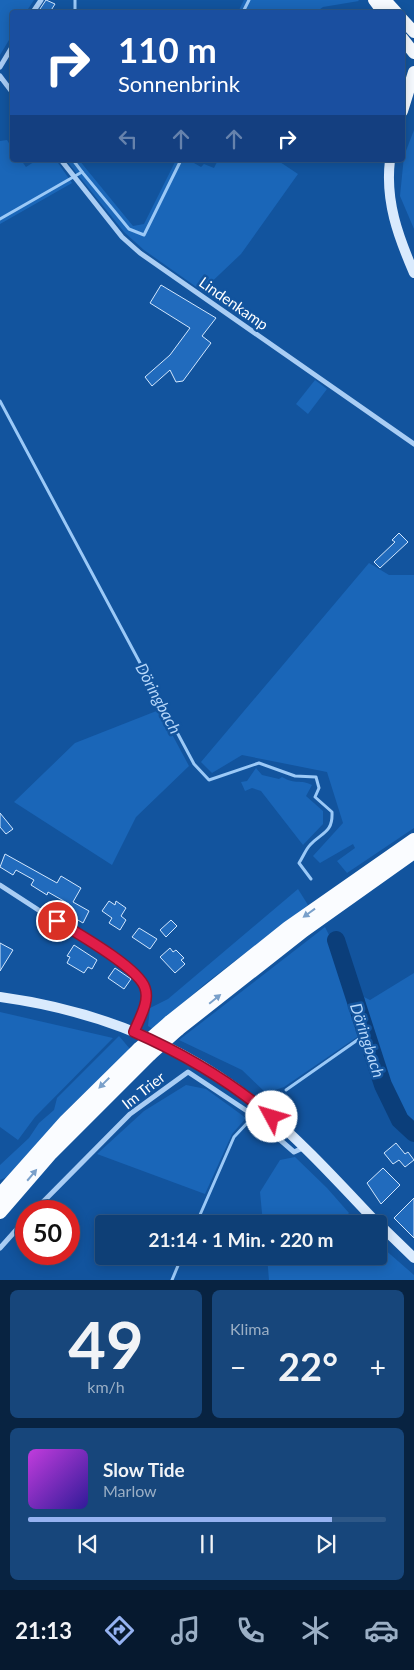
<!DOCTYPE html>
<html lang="de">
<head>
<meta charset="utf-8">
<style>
	:root { --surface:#0e3f76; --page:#17467b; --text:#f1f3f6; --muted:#9bafc5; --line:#2e5888; --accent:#95b2f1 }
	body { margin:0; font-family:Lato,sans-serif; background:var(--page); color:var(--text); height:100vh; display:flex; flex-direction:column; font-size:19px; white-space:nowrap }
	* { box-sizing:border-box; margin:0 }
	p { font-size:16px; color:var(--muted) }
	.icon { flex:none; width:28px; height:28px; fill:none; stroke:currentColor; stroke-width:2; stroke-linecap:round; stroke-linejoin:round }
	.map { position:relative; height:1280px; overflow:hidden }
	.side { display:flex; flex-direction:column; gap:10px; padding:10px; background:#082341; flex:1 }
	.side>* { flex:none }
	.top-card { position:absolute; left:10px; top:10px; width:395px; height:152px; border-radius:5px; box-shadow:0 2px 12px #0003,0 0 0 1px var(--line); background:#1a4fa0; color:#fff; overflow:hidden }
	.speed { position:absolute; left:15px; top:1200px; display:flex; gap:10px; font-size:25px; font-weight:700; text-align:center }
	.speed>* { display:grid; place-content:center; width:65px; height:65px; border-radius:50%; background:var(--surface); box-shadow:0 2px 12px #0003,0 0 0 1px var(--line); line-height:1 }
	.speed .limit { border:8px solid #d22; background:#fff; color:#111 }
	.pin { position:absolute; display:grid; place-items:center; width:42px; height:42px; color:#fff; margin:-21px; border:2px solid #fff; border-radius:50%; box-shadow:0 1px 5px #0007 }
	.me { position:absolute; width:55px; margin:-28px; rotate:309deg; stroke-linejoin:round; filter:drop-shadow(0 0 4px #0008) }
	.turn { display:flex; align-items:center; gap:18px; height:105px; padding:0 25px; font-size:22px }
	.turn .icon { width:65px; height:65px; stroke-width:2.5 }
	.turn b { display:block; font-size:35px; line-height:42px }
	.lanes { display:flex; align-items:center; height:48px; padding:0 25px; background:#0003; justify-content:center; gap:25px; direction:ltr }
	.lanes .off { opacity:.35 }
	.big { font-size:38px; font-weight:700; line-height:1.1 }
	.side .tile { flex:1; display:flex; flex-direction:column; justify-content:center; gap:8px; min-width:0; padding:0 18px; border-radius:8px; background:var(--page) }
	.side .dial { align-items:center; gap:0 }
	.dial b { font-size:65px; line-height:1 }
	.song { display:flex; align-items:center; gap:15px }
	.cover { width:60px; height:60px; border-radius:8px; background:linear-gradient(135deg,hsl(290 70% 55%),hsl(250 70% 35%)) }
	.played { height:5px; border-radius:2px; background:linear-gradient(90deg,var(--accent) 85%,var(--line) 85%) }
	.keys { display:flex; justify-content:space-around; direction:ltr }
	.heat { display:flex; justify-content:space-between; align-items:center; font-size:28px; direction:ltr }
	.side .tiles { flex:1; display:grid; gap:10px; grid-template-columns:1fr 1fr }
	.tile:last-child { grid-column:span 2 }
	.trip { position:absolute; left:95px; top:1215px; width:292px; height:50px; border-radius:5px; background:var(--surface); box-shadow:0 2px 12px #0003,0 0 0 1px var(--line); font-weight:700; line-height:50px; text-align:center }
	.tab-bar { display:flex; height:80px; justify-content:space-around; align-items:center; background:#06192f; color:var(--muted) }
	.tab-bar .icon { width:35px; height:35px }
	.tab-bar .on { color:var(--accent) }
	.tab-bar b { font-size:22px; color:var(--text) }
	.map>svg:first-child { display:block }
	.green { fill:#1a66b8 }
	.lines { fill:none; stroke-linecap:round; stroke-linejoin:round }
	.stream { stroke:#9bc9f7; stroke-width:3 }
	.river { stroke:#0b3e7a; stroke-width:18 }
	.building { fill:#216bbd; stroke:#d2e7fe }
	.minor { stroke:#a9cdf4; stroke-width:5 }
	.secondary { stroke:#d9eafd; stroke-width:10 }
	.primary { stroke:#f6faff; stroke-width:12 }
	.trunk { stroke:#fafcff; stroke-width:14 }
	.trunk-bridge { stroke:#fafcff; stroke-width:14 }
	.oneway { fill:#7aa0ca }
	.route-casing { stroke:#92132f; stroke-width:12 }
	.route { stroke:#e11d48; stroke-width:9 }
	.labels { text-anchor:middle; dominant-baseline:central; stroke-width:5; stroke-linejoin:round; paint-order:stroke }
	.street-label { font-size:15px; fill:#fff; stroke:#12549e }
	.water-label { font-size:16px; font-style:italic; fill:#b6d7fa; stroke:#12549e }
</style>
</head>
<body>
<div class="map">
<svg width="414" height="1280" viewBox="0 0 414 1280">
	<rect width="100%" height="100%" fill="#12549e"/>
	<g class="green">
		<polygon points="0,0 34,0 26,12 12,12 12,35 0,55"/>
		<polygon points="244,0 358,0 359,1 323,7 316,12 238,12"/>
		<polygon points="414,130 414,229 400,196 404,156"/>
		<polygon points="7,140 12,148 12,160 21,160 26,167 37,160 56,160 72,183 0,224 0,141"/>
		<polygon points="66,160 79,160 133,226 144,224 176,160 195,160 194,163 201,167 204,164 214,168 218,160 255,160 258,162 260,160 277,160 298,174 241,254 202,291 144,250 124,232"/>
		<polygon points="315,380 327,389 308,414 296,404"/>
		<polygon points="369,563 389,575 414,575 414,828 347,873 337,861 355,848 353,844 320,863 313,856 343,823 327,772 242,755 212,773 201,762"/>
		<polygon points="159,710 189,766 136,817 112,865 14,802 75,743"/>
		<path d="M256 768 262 775 279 779 282 777C296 785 300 779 312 785L306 796 323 811V824L303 845 261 791 252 788 245 791 241 782 247 781Z"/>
		<polygon points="298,889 308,905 206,983 153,1029 148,1026 150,1008 168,999"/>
		<polygon points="325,927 332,941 331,950 360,1035 284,1087 266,1093 242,1070 179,1040"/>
		<path d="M414 973V1128C384 1093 375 1041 364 997L370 1000Z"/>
		<polygon points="0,1012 113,1038 35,1117 18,1140 0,1127"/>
		<polygon points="119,1036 130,1049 67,1110 7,1177 0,1180 0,1165 29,1138 39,1123 54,1110 57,1098"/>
		<polygon points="186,1085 206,1089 246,1118 232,1134 205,1194 97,1154 144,1111"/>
		<polygon points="295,1157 327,1188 349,1213 339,1224 263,1224 260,1192 280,1160"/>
		<polygon points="383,1248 414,1275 414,1280 269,1280 267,1256 362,1256 367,1262 373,1256 379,1256 379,1252"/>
	</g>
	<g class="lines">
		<g class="stream">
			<polyline points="75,12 75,0"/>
			<polyline points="243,12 249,0"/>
			<polyline points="82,172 129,229 144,235 181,160"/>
			<polyline points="0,219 82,172 73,160"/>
			<path d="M0 401 194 764 209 780 259 763 295 776 316 777 319 788 315 797 332 812C333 833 322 832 310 845 306 849 303 857 299 863L311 879"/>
			<polyline points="286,1090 366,1034"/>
			<polyline points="196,1224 234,1137 250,1120"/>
			<polyline points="172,1280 182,1256"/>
		</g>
		<polyline class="river" points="336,940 383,1085 400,1120 414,1133"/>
	</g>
	<g class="building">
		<polygon points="46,0 55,4 50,12 38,12"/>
		<polygon points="161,285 216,318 202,336 211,343 183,381 176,382 170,370 152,386 145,377 170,355 190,328 150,303"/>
		<polygon points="399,533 408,542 380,568 374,562 395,542 392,540"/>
		<polygon points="0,813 13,829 6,834 0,827"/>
		<polygon points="5,854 57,883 61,876 81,888 73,902 89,911 83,923 64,912 69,904 48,892 47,895 31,885 34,880 16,870 13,875 0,867"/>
		<polygon points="109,901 115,905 116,901 126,908 121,916 126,920 120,930 109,923 112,918 102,911"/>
		<polygon points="171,920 177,926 166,937 160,930"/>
		<polygon points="139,928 157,939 150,949 132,937"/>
		<polygon points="0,943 13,950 0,971"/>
		<polygon points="74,945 97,960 92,969 88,967 84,973 67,963 70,957 67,956"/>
		<polygon points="170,948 173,952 176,950 184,958 181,960 185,964 175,973 160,957"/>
		<polygon points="115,968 131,979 124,989 108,978"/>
		<polygon points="396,1143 405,1154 408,1152 414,1160 405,1167 399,1160 393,1164 384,1153"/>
		<polygon points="383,1168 400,1185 381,1204 367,1183"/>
		<polygon points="414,1198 414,1238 394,1218"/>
	</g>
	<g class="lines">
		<g class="minor">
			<polyline points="33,12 41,0"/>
			<polyline points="0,67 12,47"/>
			<polyline points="0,76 12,92"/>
			<polyline points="61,160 122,237 140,253 414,444"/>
			<path d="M0 885 137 974C152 999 144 1007 134 1032"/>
			<polyline points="34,1211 130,1114 188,1072 247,1111 294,1152 305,1147"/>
			<polyline points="0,1248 26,1219"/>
		</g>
		<g class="secondary">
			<path d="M390 160C385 201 398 236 414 273"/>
			<path d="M0 997C95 1010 185 1045 259 1106 302 1142 340 1184 378 1224"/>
			<polyline points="379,1224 414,1258"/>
		</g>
		<g class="primary">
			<polyline points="374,0 383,12"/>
			<polyline points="385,0 396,12"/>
			<polyline points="402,19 414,32"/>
			<polyline points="402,38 414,53"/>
			<polyline points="402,111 414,72"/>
		</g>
		<g class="trunk">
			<polyline points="170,1022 288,928 414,840"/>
			<polyline points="178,1029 304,930 414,852"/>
			<polyline points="0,1195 66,1121 139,1049"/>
			<polyline points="0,1212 51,1153 150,1054"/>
		</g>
		<g class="trunk-bridge">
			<polyline points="139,1049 170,1022"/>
			<polyline points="150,1054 178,1029"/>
		</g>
	</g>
	<defs><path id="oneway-solid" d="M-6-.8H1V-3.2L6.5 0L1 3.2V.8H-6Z" transform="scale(1.25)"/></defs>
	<g class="oneway">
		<use href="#oneway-solid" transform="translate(309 913) rotate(144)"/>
		<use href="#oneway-solid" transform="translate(215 999) rotate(-39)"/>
		<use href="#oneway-solid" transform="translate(104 1083) rotate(135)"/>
		<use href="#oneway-solid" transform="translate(32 1175) rotate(-50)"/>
	</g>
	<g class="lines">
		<defs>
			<path id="route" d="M57 921C77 933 139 968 145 988 150 1002 139 1019 134 1032 184 1054 230 1081 272 1117"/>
		</defs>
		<use href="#route" class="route-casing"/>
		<use href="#route" class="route"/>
	</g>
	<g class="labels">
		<g class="street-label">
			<text transform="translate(234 303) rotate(35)">Lindenkamp</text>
			<text transform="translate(143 1090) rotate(-38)">Im Trier</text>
		</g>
		<g class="water-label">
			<text transform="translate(159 698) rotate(62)">Döringbach</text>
			<text transform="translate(368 1040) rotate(72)">Döringbach</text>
		</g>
	</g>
</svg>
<div class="speed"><div class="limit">50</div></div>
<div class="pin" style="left:57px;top:921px;background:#d93025"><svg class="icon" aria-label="arrive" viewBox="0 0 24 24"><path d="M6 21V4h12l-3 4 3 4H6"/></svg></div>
<svg class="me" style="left:272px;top:1117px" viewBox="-20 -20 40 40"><circle r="19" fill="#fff"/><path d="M0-13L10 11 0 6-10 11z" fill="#e11d48"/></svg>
<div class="trip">21:14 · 1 Min. · 220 m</div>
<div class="top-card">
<div class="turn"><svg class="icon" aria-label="right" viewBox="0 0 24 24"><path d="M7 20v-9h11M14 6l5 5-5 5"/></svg><div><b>110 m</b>Sonnenbrink</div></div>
<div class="lanes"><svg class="icon off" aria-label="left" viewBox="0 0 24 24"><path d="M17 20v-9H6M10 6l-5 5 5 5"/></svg><svg class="icon off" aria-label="ahead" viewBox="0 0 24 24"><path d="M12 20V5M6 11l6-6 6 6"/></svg><svg class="icon off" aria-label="ahead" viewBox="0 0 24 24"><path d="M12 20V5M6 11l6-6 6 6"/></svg><svg class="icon" aria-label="right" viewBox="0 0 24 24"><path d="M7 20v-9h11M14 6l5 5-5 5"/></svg></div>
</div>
</div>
<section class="side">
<div class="tiles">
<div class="tile dial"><b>49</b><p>km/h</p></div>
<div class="tile"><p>Klima</p>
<div class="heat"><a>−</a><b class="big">22°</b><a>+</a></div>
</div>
<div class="tile">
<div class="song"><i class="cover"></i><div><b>Slow Tide</b><p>Marlow</p></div></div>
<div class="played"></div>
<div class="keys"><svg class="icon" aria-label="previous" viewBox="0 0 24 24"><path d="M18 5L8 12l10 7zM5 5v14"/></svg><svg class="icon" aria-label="pause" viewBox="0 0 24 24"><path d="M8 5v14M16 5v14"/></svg><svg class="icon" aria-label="next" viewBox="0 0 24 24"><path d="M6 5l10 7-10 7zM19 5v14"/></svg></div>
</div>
</div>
</section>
<nav class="tab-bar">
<b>21:13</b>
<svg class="icon on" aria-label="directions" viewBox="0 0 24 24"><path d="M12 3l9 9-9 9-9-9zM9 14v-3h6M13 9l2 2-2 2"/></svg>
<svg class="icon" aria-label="music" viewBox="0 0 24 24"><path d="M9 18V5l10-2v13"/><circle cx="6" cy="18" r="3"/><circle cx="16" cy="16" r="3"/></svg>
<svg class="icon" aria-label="phone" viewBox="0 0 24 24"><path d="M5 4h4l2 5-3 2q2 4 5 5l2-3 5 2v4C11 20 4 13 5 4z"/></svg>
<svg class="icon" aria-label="climate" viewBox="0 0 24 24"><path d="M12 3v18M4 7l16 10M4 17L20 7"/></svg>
<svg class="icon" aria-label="car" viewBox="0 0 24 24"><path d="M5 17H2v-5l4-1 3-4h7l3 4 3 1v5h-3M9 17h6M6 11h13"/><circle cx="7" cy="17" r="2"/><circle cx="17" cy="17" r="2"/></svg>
</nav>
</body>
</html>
